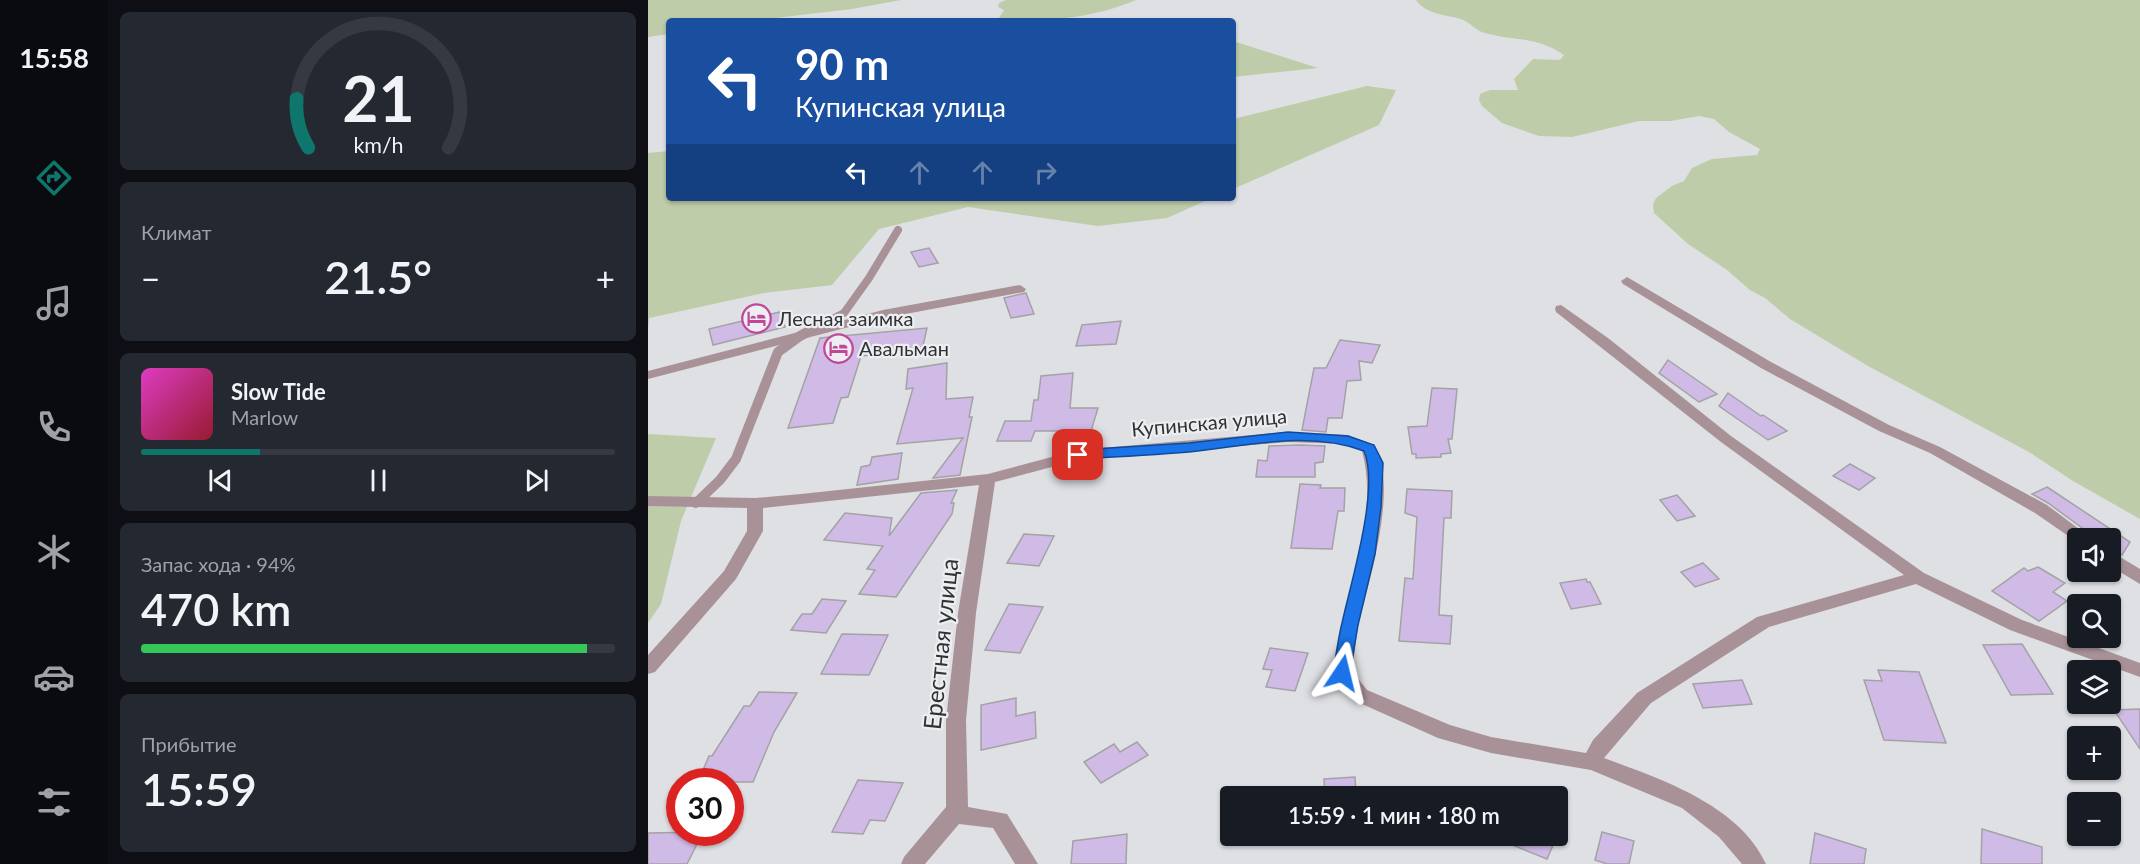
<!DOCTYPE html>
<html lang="ru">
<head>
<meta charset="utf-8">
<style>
	:root { --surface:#171b24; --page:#242831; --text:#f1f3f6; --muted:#9ea1a6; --line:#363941; --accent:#0f766e }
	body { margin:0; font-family:Lato,sans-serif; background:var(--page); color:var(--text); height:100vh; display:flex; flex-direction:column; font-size:22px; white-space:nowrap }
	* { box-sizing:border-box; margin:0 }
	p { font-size:20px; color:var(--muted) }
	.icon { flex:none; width:33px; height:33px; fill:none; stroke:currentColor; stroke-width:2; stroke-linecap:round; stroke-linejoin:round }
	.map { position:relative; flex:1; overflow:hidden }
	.details { display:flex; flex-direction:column; gap:12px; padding:12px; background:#0d0f14; width:540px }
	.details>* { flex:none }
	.banner { position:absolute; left:18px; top:18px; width:570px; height:183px; border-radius:6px; box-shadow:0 2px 4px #0004; background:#1a4fa0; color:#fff; overflow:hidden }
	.buttons { position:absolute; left:1419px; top:528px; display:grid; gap:12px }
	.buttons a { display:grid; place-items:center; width:54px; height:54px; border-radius:6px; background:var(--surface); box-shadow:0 2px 4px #0004; font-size:30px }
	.speed { position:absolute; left:18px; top:768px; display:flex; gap:12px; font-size:30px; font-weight:700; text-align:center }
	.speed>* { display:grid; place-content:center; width:78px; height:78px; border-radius:50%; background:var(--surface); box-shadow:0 2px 4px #0004; line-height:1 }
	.speed .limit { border:9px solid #d22; background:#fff; color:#111 }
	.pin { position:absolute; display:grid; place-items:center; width:51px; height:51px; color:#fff; margin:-26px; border-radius:12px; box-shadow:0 3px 9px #0006 }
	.me { position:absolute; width:66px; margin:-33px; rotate:10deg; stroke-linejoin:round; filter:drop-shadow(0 0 4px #0008) }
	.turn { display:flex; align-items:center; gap:21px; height:126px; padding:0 30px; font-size:27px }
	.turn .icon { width:78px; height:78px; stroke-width:2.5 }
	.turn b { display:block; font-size:42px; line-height:51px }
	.lanes { display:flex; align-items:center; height:57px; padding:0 30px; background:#0003; justify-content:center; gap:30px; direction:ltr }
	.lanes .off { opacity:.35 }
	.big { font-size:45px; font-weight:600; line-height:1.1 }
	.details .tile { flex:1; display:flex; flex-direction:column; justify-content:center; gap:9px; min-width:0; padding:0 21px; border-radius:9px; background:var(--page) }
	.details .dial { align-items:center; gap:0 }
	.dial svg { height:156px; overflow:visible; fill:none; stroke:var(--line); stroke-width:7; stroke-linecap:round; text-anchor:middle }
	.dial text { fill:var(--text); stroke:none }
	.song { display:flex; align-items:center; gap:18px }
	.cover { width:72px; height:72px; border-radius:9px; background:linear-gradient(135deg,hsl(310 70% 55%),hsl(350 70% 35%)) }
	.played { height:6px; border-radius:3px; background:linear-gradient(90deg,var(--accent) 25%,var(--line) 25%) }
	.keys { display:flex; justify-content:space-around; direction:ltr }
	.heat { display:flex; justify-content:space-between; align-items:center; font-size:33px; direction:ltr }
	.charge { height:9px; border-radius:4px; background:linear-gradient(90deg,#34c759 94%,var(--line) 0) }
	.trip { position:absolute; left:572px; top:786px; width:348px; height:60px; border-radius:6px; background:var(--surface); box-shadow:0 2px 4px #0004; font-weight:600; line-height:60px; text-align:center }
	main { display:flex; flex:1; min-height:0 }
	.menu { display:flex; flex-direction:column; width:108px; justify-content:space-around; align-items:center; background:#090b0e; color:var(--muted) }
	.menu .icon { width:42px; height:42px }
	.menu .selected { color:var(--accent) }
	.menu b { font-size:27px; color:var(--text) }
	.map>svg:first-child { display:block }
	.green { fill:#becca9 }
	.building { fill:#d0bbe7; stroke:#a3a2a5; stroke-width:1.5 }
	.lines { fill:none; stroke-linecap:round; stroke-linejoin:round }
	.lane-far1 { stroke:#a99297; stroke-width:8 }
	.lane { stroke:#a99297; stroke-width:10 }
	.street { fill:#a99297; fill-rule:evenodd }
	.route { fill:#1a73e8; stroke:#114b97; stroke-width:1.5 }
	.labels { text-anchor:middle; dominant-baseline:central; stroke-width:4.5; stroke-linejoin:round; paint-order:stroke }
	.poi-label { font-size:20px; fill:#313233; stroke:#eceef1; text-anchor:start }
	.street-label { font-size:20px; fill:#313233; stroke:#eceef1 }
	.near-street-label { font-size:24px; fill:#313233; stroke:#eceef1 }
</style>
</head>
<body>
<main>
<nav class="menu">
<b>15:58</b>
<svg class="icon selected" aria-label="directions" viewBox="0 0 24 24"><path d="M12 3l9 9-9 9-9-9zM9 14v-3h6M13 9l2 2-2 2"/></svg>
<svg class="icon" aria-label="music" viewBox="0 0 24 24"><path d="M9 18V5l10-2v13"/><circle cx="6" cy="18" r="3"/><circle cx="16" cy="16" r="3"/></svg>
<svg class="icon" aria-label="phone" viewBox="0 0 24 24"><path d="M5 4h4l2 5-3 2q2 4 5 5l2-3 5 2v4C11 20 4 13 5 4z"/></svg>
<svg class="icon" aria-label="climate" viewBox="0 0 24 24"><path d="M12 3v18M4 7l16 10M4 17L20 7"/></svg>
<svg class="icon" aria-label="car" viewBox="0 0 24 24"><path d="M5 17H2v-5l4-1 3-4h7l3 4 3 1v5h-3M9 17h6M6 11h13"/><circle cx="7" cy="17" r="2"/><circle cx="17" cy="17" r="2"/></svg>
<svg class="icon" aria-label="filters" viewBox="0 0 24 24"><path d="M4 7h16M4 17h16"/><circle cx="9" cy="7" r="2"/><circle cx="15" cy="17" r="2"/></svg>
</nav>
<section class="details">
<div class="tile dial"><svg viewBox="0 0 100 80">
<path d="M14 69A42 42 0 1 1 86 69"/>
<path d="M14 69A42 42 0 0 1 8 44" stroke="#0f766e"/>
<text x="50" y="56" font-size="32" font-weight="700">21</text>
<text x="50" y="72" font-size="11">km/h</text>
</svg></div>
<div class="tile"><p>Климат</p>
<div class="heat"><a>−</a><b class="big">21.5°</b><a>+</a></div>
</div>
<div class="tile">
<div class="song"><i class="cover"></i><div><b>Slow Tide</b><p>Marlow</p></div></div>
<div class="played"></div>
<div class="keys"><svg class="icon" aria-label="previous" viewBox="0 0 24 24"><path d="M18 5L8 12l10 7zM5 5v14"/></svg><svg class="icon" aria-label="pause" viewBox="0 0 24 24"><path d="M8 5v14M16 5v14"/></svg><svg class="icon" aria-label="next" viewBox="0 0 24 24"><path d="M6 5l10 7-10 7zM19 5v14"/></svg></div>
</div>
<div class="tile"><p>Запас хода · 94%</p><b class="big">470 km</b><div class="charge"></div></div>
<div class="tile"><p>Прибытие</p><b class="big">15:59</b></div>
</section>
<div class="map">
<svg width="1492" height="864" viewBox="0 0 1492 864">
	<rect width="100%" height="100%" fill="#dee0e4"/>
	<g class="green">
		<polygon points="0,0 253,0 204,9 100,21 21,21 21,34 0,37"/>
		<path d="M358 0H488C446 18 402 21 357 21L351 18 356 10 350 7 351 3Z"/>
		<path d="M768 0H1492V519L1425 481 1381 452 1220 366 1142 319 1117 298 1102 290 1079 270 1040 244 1006 213 1005 205 1008 198 1024 186 1036 181 1044 168 1064 159 1109 155 1112 149 1081 132 1066 119 1051 116 1023 121H991L924 137 891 136 854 123 847 117 834 106 831 100 832 94 842 90H870L866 79 885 59 912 60 916 55C887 35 868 42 837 33 828 31 822 22 813 19 796 14 779 15 768 0Z"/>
		<polygon points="585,41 670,68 585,77"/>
		<polygon points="719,86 748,90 731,125 585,189 585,119"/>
		<polygon points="21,151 21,198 564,198 519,218 450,226 320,207 231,229 184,285 116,293 1,318 0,329 0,153"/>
		<polygon points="0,434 68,438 33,521 13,604 0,623"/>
	</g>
	<g class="building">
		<polygon points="281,248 290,263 271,267 263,252"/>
		<polygon points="378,293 386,314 363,318 356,298"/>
		<polygon points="132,312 137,327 65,345 61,329"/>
		<polygon points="473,321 468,344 428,346 434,325"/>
		<polygon points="279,328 274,350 213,356 200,397 193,398 185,423 140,428 172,338"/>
		<polygon points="692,340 732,345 724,363 711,361 713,380 699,381 694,418 680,418 678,432 654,430 666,368 678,368"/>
		<polygon points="1020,360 1069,394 1051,402 1011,373"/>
		<polygon points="299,363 298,399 325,397 321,417 324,417 312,475 285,478 315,438 249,444 265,388 258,389 260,369"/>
		<polygon points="425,373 422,408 450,408 443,431 387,431 383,441 349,441 357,421 383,421 386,400 390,400 393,376"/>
		<polygon points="784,388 809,389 804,439 800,439 803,453 793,454 793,457 768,458 768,454 764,454 760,427 779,426"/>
		<polygon points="1080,393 1113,416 1115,415 1139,431 1120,440 1071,406"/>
		<polygon points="652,445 677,446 675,462 667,463 667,477 608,477 610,460 619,461 621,446"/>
		<polygon points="254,453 250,479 209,485 213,467 222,465 224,457"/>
		<polygon points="1202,464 1227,478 1211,490 1185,476"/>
		<polygon points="652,484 673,485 672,488 697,488 696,511 690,511 684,549 643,548"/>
		<polygon points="1399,487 1482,542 1474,555 1462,548 1462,538 1448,538 1400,503 1384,494"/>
		<polygon points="759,489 804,491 803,518 796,518 791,615 804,616 802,644 751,641 757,578 765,579 769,517 757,513"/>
		<polygon points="309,490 303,503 306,503 304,514 248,597 211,594 227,570 219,569 235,546 176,540 197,513 244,518 241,536 273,493"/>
		<polygon points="1029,495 1047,516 1029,521 1012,500"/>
		<polygon points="376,534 406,536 391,566 359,563"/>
		<polygon points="1055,563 1071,579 1047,587 1033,572"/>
		<polygon points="1390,567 1417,583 1405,592 1419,601 1391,621 1344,591 1376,568 1380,571"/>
		<polygon points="938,579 939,582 942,582 953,604 923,609 912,583"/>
		<polygon points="174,599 198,601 178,633 143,630 154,614 164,614"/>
		<polygon points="361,604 395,607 372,653 337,650"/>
		<polygon points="194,634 240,635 221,675 173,674"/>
		<polygon points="1374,644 1405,694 1363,695 1335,645"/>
		<polygon points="622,648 660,653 647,691 618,687 624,670 615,669"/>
		<polygon points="1230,670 1271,672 1298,743 1236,740 1216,680 1234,681"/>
		<polygon points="1094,680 1104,704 1055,708 1045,684"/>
		<polygon points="111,692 149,693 126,732 105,782 50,782 61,756 64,756 96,706 102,706"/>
		<polygon points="368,698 368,716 387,712 388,738 333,750 333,705"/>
		<polygon points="1492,709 1492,749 1466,710"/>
		<polygon points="489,742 500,755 453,783 436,762 466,744 472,752"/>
		<polygon points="707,777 708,796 677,796 676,779"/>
		<polygon points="210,780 255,783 237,821 222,820 215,834 184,832"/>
		<polygon points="1334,829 1394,847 1394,864 1333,864"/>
		<polygon points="55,832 39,864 0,864 0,833"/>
		<polygon points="954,832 986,841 981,864 959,864 947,860"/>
		<polygon points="1167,833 1218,849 1216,864 1162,864"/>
		<polygon points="479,834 478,864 423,864 425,841"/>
		<polygon points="842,836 909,836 899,859"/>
	</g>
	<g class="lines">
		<polyline class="lane-far1" points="175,324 196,313 221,278 250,230"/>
		<polyline class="lane" points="48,503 72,480 88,459 130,352 152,336 177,323"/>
		<g class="street">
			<polygon points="979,277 1123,362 1241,425 1292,447 1399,505 1443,538 1430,538 1429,542 1387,513 1282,453 1231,431 1113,368 975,284 973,281"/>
			<polygon points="372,285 378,289 376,292 236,318 0,379 0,371 235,310"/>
			<path d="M913 305 960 338 1083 436 1276 573 1374 620 1492 663V677L1362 630 1268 584 1121 627 1003 703 956 758C1013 779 1091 805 1118 864H1094L1071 837 1034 808 943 770 843 753 790 738 705 700 685 673C694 605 733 517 714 451L698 444 640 442 430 460 347 482 328 613 318 720 320 807 359 814 390 864H367L345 828 311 824 277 864H253L256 857 298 807V720L310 613 331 485 115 508V531L88 579 7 672 0 674V655L76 571 99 531V508L0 506V496L107 498 153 494 340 474 430 450 640 432 700 435 726 445C751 485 722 577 711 621 708 638 706 655 704 671L719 690 802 725 843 737 938 753 945 740 989 693 1109 617 1256 575 1073 442 908 312 907 309 908 306Z"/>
			<polygon points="1462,551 1492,569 1492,584 1462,566"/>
		</g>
	</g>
	<path class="route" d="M640 432 700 436 726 445 735 463 733 507 727 554 710 625 702 673 700 678 694 680 688 678 685 673C688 656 690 639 694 623 703 582 732 488 716 451 661 430 598 446 541 452 504 455 467 457 430 459L423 455 430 450 541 443Z"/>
	<defs>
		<symbol id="hotel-ring" viewBox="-11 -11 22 22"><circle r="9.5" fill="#eceef1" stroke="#c14799" stroke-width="1.5"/><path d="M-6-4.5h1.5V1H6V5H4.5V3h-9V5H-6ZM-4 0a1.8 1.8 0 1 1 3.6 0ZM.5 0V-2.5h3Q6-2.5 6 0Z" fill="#c14799"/></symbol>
	</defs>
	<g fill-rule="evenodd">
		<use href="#hotel-ring" x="92" y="302" width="33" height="33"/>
		<use href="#hotel-ring" x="174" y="332" width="33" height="33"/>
	</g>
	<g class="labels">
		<g class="poi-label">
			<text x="130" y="318">Лесная заимка</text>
			<text x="211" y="348">Авальман</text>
		</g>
		<g class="street-label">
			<text transform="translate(561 422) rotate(-5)">Купинская улица</text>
		</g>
		<g class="near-street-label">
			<text transform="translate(292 644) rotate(-84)">Ерестная улица</text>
		</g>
	</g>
</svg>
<div class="buttons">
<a><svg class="icon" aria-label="sound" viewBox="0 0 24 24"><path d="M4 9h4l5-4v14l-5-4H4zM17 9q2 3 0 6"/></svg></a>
<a><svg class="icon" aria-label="search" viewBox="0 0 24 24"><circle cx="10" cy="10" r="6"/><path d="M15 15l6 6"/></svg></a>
<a><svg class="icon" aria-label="layers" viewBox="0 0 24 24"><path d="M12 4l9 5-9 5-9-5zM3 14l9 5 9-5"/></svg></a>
<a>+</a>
<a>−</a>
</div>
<div class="speed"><div class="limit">30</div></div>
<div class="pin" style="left:430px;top:455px;background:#d93025"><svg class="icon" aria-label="arrive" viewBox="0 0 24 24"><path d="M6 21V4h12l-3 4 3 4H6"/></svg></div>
<svg class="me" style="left:694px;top:673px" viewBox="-20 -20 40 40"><path d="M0-17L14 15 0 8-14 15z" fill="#1a73e8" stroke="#fff" stroke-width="4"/></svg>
<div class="trip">15:59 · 1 мин · 180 m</div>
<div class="banner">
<div class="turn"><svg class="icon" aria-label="left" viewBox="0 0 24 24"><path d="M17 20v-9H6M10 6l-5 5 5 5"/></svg><div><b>90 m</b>Купинская улица</div></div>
<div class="lanes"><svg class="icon" aria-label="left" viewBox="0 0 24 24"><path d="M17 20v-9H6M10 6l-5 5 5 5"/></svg><svg class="icon off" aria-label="ahead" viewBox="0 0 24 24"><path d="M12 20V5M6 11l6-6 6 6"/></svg><svg class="icon off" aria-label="ahead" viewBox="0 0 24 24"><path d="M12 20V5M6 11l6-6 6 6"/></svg><svg class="icon off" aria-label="right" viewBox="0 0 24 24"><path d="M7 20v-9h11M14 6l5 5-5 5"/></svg></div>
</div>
</div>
</main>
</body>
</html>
